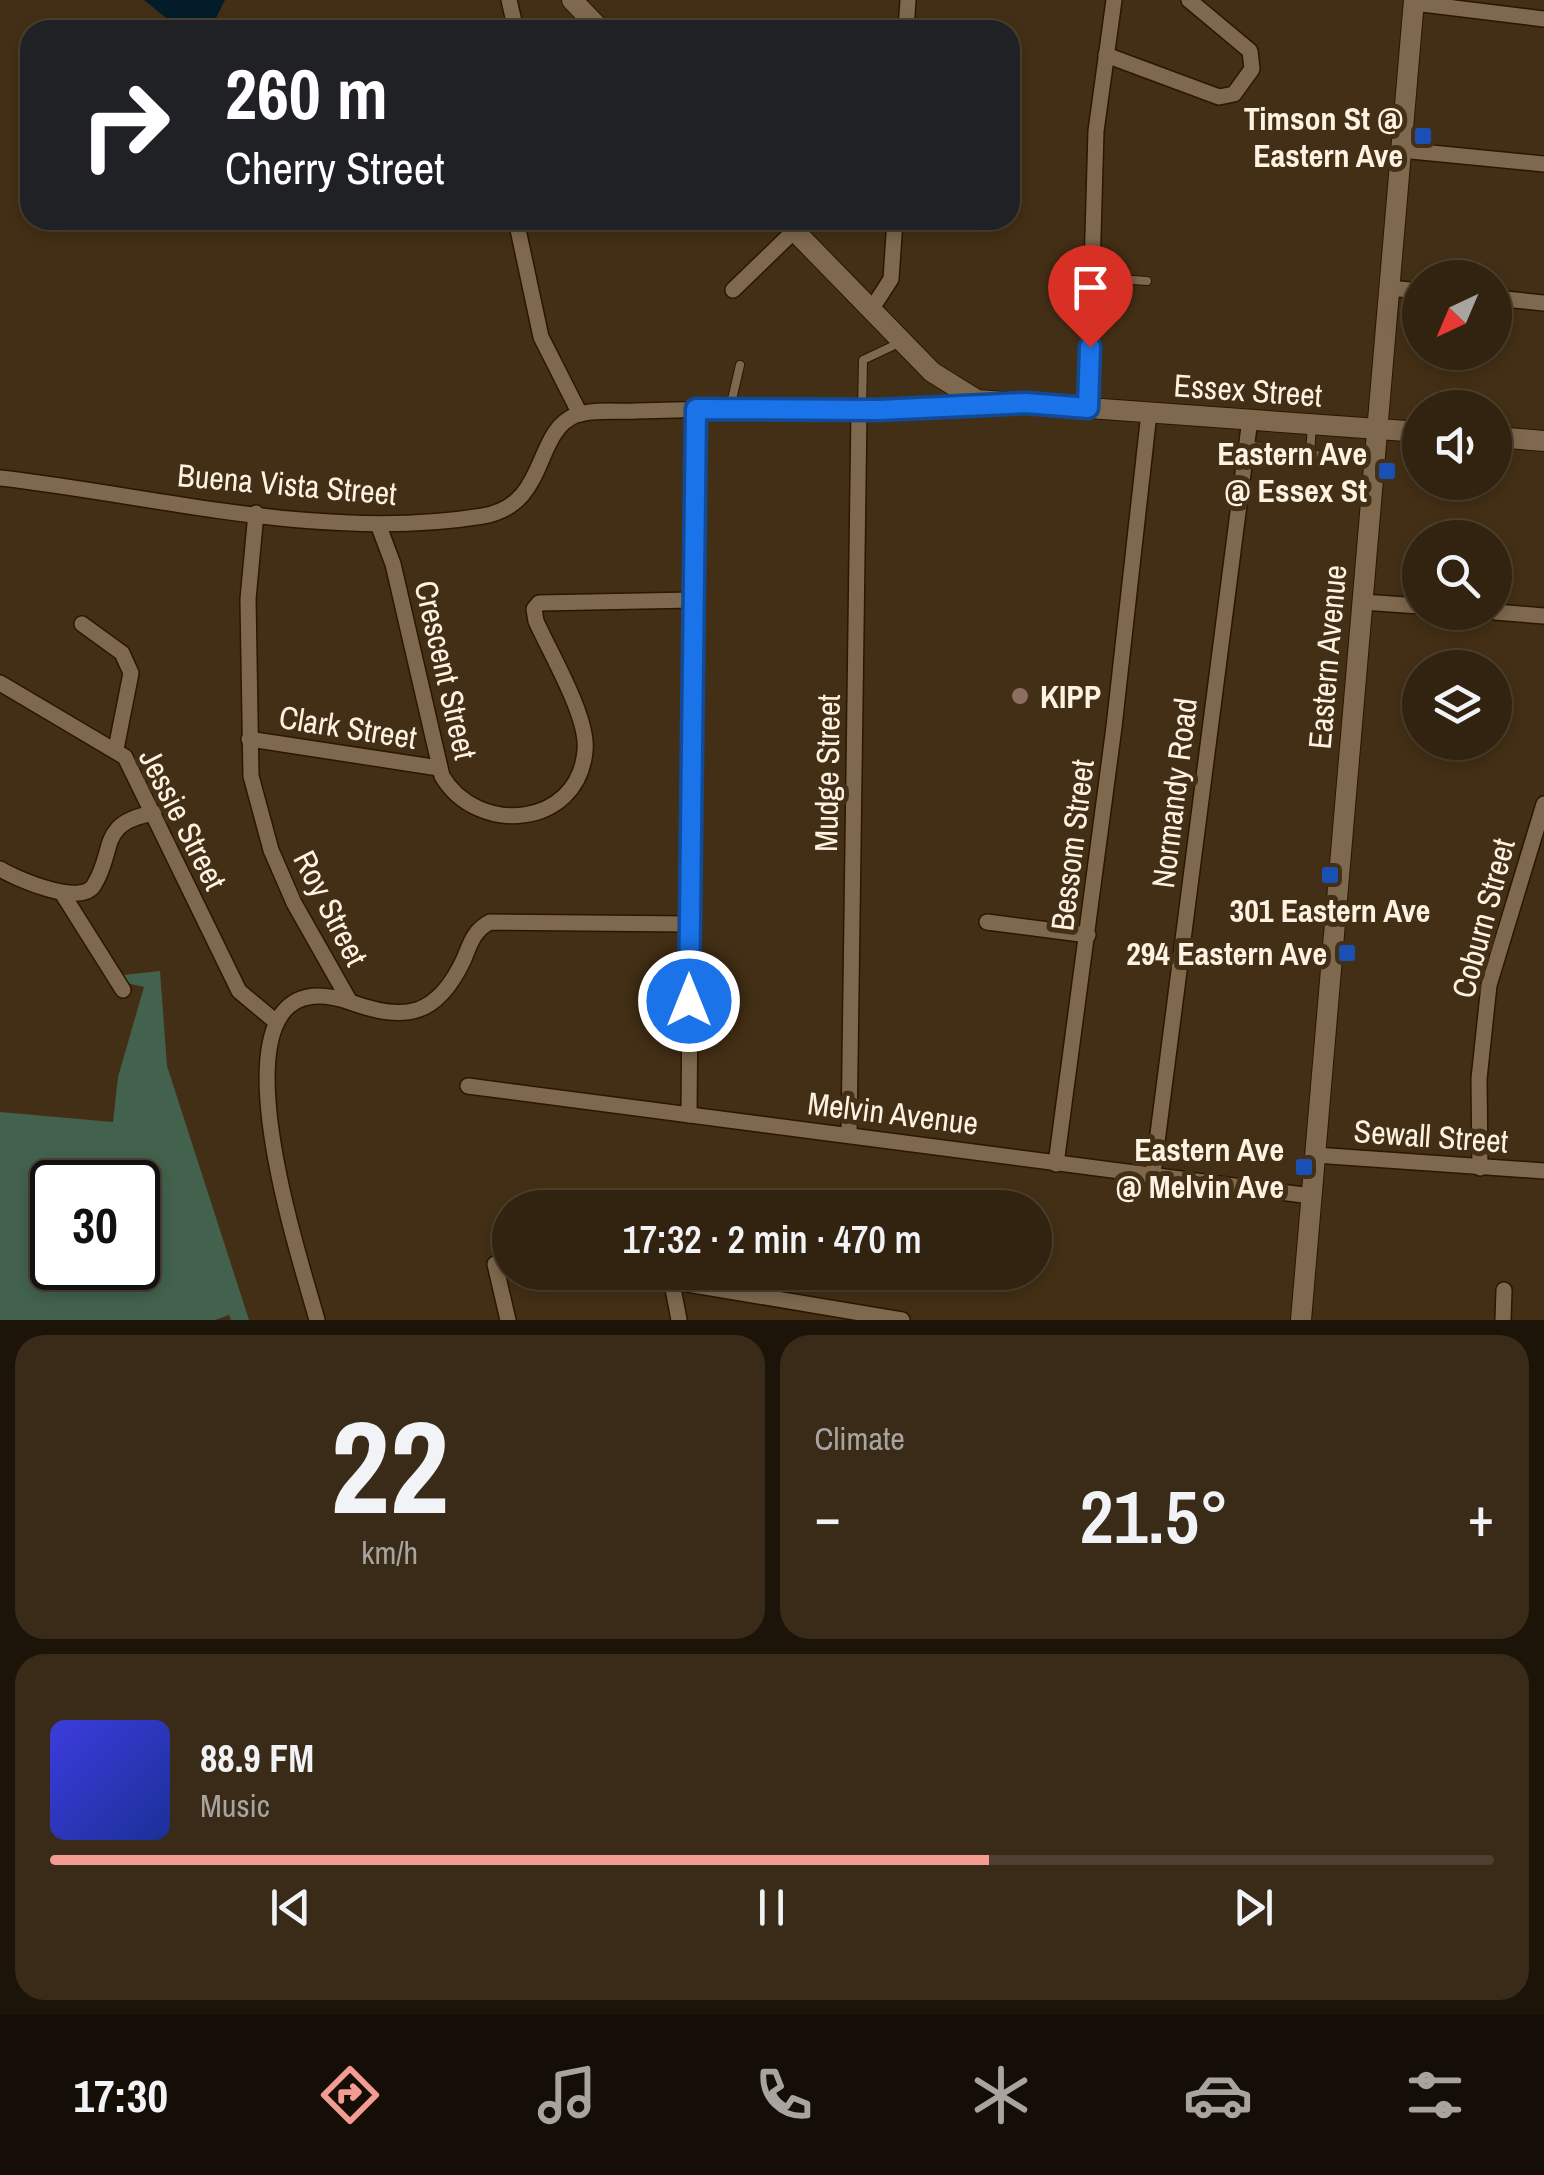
<!DOCTYPE html>
<html lang="en">
<head>
<meta charset="utf-8">
<style>
	:root { --surface:#322310; --page:#3a2b19; --text:#f1f3f6; --muted:#a8a49f; --line:#4d4030; --accent:#f59c92 }
	body { margin:0; font-family:"Archivo Narrow",sans-serif; background:var(--page); color:var(--text); height:100vh; display:flex; flex-direction:column; font-size:38px; white-space:nowrap }
	* { box-sizing:border-box; margin:0 }
	p { font-size:32px; color:var(--muted) }
	.icon { flex:none; width:55px; height:55px; fill:none; stroke:currentColor; stroke-width:2; stroke-linecap:round; stroke-linejoin:round }
	.map { position:relative; height:1320px; overflow:hidden }
	.side { display:flex; flex-direction:column; gap:15px; padding:15px; background:#1c1309; flex:1 }
	.side>* { flex:none }
	.banner { position:absolute; left:20px; top:20px; width:1000px; height:210px; border-radius:30px; box-shadow:0 5px 15px #0003,0 0 0 2px var(--line); background:#202124; color:#fff; overflow:hidden }
	.needle { width:65px; rotate:224deg }
	.tools { position:absolute; left:1402px; top:260px; display:grid; gap:20px }
	.tools a { display:grid; place-items:center; width:110px; height:110px; border-radius:50%; background:var(--surface); box-shadow:0 5px 15px #0003,0 0 0 2px var(--line); font-size:50px }
	.speed { position:absolute; left:30px; top:1160px; display:flex; gap:20px; font-size:50px; font-weight:700; text-align:center }
	.speed>* { display:grid; place-content:center; width:130px; height:130px; border-radius:50%; background:var(--surface); box-shadow:0 5px 15px #0003,0 0 0 2px var(--line); line-height:1 }
	.speed .limit { border:5px solid #111; border-radius:15px; background:#fff; color:#111 }
	.pin { position:absolute; display:grid; place-items:center; width:85px; height:85px; color:#fff; margin:-102px -42px; border-radius:50% 50% 50% 0; rotate:-45deg; box-shadow:0 0 10px #0007 }
	.pin .icon { rotate:45deg }
	.me { position:absolute; width:110px; margin:-55px; rotate:0deg; stroke-linejoin:round; filter:drop-shadow(0 0 8px #0008) }
	.turn { display:flex; align-items:center; gap:35px; height:210px; padding:0 40px; font-size:45px }
	.turn .icon { width:130px; height:130px; stroke-width:2.5 }
	.turn b { display:block; font-size:70px; line-height:85px }
	.big { font-size:75px; font-weight:600; line-height:1.1 }
	.side .tile { flex:1; display:flex; flex-direction:column; justify-content:center; gap:15px; min-width:0; padding:0 35px; border-radius:30px; background:var(--page) }
	.side .dial { align-items:center; gap:0 }
	.dial b { font-size:130px; line-height:1 }
	.song { display:flex; align-items:center; gap:30px }
	.cover { width:120px; height:120px; border-radius:15px; background:linear-gradient(135deg,hsl(240 70% 55%),hsl(230 70% 35%)) }
	.played { height:10px; border-radius:5px; background:linear-gradient(90deg,var(--accent) 65%,var(--line) 65%) }
	.keys { display:flex; justify-content:space-around; direction:ltr }
	.heat { display:flex; justify-content:space-between; align-items:center; font-size:55px; direction:ltr }
	.side .tiles { flex:1; display:grid; gap:15px; grid-template-columns:1fr 1fr }
	.tile:last-child { grid-column:span 2 }
	.trip { position:absolute; left:492px; top:1190px; width:560px; height:100px; border-radius:50px; background:var(--surface); box-shadow:0 5px 15px #0003,0 0 0 2px var(--line); font-weight:600; line-height:100px; text-align:center }
	.dock { display:flex; height:160px; justify-content:space-around; align-items:center; background:#140e06; color:var(--muted) }
	.dock .icon { width:70px; height:70px }
	.dock .selected { color:var(--accent) }
	.dock b { font-size:45px; color:var(--text) }
	.map>svg:first-child { display:block }
	.forest { fill:#42624e; fill-rule:evenodd }
	.water { fill:#021d29 }
	.lines { fill:none; stroke-linecap:round; stroke-linejoin:round }
	.service-casing { stroke:#291700; stroke-width:10 }
	.minor-casing { stroke:#291700; stroke-width:18 }
	.secondary-casing { stroke:#291700; stroke-width:22 }
	.service { stroke:#7f694e; stroke-width:8 }
	.minor { stroke:#7f694e; stroke-width:15 }
	.secondary { stroke:#7f694e; stroke-width:20 }
	.route-casing { stroke:#114b97; stroke-width:25 }
	.route { stroke:#1a73e8; stroke-width:18 }
	.transit-dot { fill:#1a4fb4; stroke:#432f15; stroke-width:4 }
	.education-dot { fill:#8d6e63; stroke:#432f15; stroke-width:4 }
	.labels { text-anchor:middle; dominant-baseline:central; stroke-width:10; stroke-linejoin:round; paint-order:stroke }
	.poi-label { font-size:32px; font-weight:bold; fill:#fef2e2; stroke:#432f15; text-anchor:end }
	.street-label { font-size:32px; fill:#fef2e2; stroke:#432f15 }
</style>
</head>
<body>
<div class="map">
<svg width="1544" height="1320" viewBox="0 0 1544 1320">
	<rect width="100%" height="100%" fill="#432f15"/>
	<path class="forest" d="M160 971 167 1066 249 1320H231L229 1315 215 1320H0V1112L113 1122 118 1077 144 987 127 983 124 975ZM52 1182H138V1268H52Z"/>
	<polygon class="water" points="144,0 225,0 210,30 181,30"/>
	<g class="lines">
		<defs>
			<g id="service">
				<polyline points="1092,277 1147,281"/>
				<polyline points="730,408 740,365"/>
				<polyline points="862,411 863,360 899,343"/>
				<polyline points="1246,445 1374,463"/>
				<polyline points="1310,455 1312,424"/>
			</g>
			<g id="minor">
				<polyline points="509,0 516,30"/>
				<polyline points="1414,3 1544,19"/>
				<polyline points="906,30 908,0"/>
				<polyline points="1106,55 1219,97 1234,94 1252,69 1250,51 1189,0"/>
				<polyline points="1401,150 1544,164"/>
				<polyline points="516,220 541,337 580,414"/>
				<polyline points="1389,288 1420,291"/>
				<polyline points="733,290 794,231"/>
				<polyline points="1495,298 1544,303"/>
				<polyline points="871,310 891,279 895,220"/>
				<polyline points="1088,408 1096,131 1114,0"/>
				<path d="M0 478C157 496 324 542 483 516 549 505 533 432 576 415 593 409 617 412 636 411 702 409 767 409 833 411 884 412 934 406 985 404"/>
				<path d="M256 513 248 599 251 776 271 850 294 903 350 1002C405 1022 437 1017 464 959 470 944 474 930 490 922L689 924"/>
				<path d="M378 524 393 564 442 776C477 836 578 828 585 751 589 718 550 653 536 621L534 609 539 603 693 600"/>
				<polyline points="1362,602 1420,606"/>
				<polyline points="1495,612 1544,616"/>
				<polyline points="82,624 122,653 131,673 116,749"/>
				<polyline points="0,683 125,757 239,991 275,1021"/>
				<polyline points="249,739 439,768"/>
				<path d="M0 869C17 879 81 907 94 885 116 850 97 823 154 813"/>
				<polyline points="62,893 123,990"/>
				<polyline points="987,922 1088,935"/>
				<polyline points="468,1086 1311,1196"/>
				<polyline points="689,1115 695,409"/>
				<polyline points="849,1135 859,411"/>
				<polyline points="1315,1155 1544,1171"/>
				<polyline points="1056,1164 1114,727 1149,413"/>
				<polyline points="1480,1168 1479,1079 1489,985 1544,804"/>
				<polyline points="1153,1173 1250,419"/>
				<polyline points="495,1264 508,1320"/>
				<polyline points="616,1272 902,1320"/>
				<polyline points="672,1283 679,1320"/>
				<path d="M317 1320C302 1263 195 949 350 1002"/>
				<polyline points="1503,1320 1504,1290"/>
			</g>
			<g id="secondary">
				<polyline points="572,0 601,30"/>
				<polyline points="784,220 932,372 977,400 1420,432"/>
				<polyline points="1495,437 1544,441"/>
				<polyline points="1301,1320 1414,0"/>
			</g>
		</defs>
		<use href="#service" class="service-casing"/>
		<use href="#minor" class="minor-casing"/>
		<use href="#secondary" class="secondary-casing"/>
		<use href="#service" class="service"/>
		<use href="#minor" class="minor"/>
		<use href="#secondary" class="secondary"/>
	</g>
	<g class="lines">
		<defs>
			<polyline id="route" points="689,1001 696,409 879,410 1026,403 1088,408 1090,347"/>
		</defs>
		<use href="#route" class="route-casing"/>
		<use href="#route" class="route"/>
	</g>
	<g class="transit-dot">
		<rect x="1413" y="126" width="20" height="20" rx="5"/>
		<rect x="1377" y="461" width="20" height="20" rx="5"/>
		<rect x="1320" y="865" width="20" height="20" rx="5"/>
		<rect x="1337" y="943" width="20" height="20" rx="5"/>
		<rect x="1294" y="1157" width="20" height="20" rx="5"/>
	</g>
	<circle class="education-dot" cx="1020" cy="696" r="10"/>
	<g class="labels">
		<g class="poi-label">
			<text x="1403" y="118">Timson St @<tspan x="1403" dy="37">Eastern Ave</tspan></text>
			<text x="1367" y="453">Eastern Ave<tspan x="1367" dy="37">@ Essex St</tspan></text>
			<text x="1040" y="696" text-anchor="start">KIPP</text>
			<text x="1330" y="910" text-anchor="middle">301 Eastern Ave</text>
			<text x="1327" y="953">294 Eastern Ave</text>
			<text x="1284" y="1149">Eastern Ave<tspan x="1284" dy="37">@ Melvin Ave</tspan></text>
		</g>
		<g class="street-label">
			<text transform="translate(1248 390) rotate(4)">Essex Street</text>
			<text transform="translate(287 484) rotate(5)">Buena Vista Street</text>
			<text transform="translate(1327 657) rotate(-85)">Eastern Avenue</text>
			<text transform="translate(446 670) rotate(77)">Crescent Street</text>
			<text transform="translate(348 727) rotate(9)">Clark Street</text>
			<text transform="translate(827 773) rotate(-89)">Mudge Street</text>
			<text transform="translate(1174 793) rotate(-83)">Normandy Road</text>
			<text transform="translate(183 819) rotate(63)">Jessie Street</text>
			<text transform="translate(1072 845) rotate(-83)">Bessom Street</text>
			<text transform="translate(331 908) rotate(63)">Roy Street</text>
			<text transform="translate(1483 918) rotate(-75)">Coburn Street</text>
			<text transform="translate(893 1113) rotate(7)">Melvin Avenue</text>
			<text transform="translate(1431 1136) rotate(4)">Sewall Street</text>
		</g>
	</g>
</svg>
<div class="tools">
<a><svg class="needle" viewBox="-14 -14 28 28"><path d="M0-13l5 13h-10z" fill="#e53935"/><path d="M0 13l5-13h-10z" fill="#a8a49f"/></svg></a>
<a><svg class="icon" aria-label="sound" viewBox="0 0 24 24"><path d="M4 9h4l5-4v14l-5-4H4zM17 9q2 3 0 6"/></svg></a>
<a><svg class="icon" aria-label="search" viewBox="0 0 24 24"><circle cx="10" cy="10" r="6"/><path d="M15 15l6 6"/></svg></a>
<a><svg class="icon" aria-label="layers" viewBox="0 0 24 24"><path d="M12 4l9 5-9 5-9-5zM3 14l9 5 9-5"/></svg></a>
</div>
<div class="speed"><div class="limit">30</div></div>
<div class="pin" style="left:1090px;top:347px;background:#d93025"><svg class="icon" aria-label="arrive" viewBox="0 0 24 24"><path d="M6 21V4h12l-3 4 3 4H6"/></svg></div>
<svg class="me" style="left:689px;top:1001px" viewBox="-20 -20 40 40"><circle r="17" fill="#1a73e8" stroke="#fff" stroke-width="3"/><path d="M0-11L8 9 0 5-8 9z" fill="#fff"/></svg>
<div class="trip">17:32 · 2 min · 470 m</div>
<div class="banner">
<div class="turn"><svg class="icon" aria-label="right" viewBox="0 0 24 24"><path d="M7 20v-9h11M14 6l5 5-5 5"/></svg><div><b>260 m</b>Cherry Street</div></div>
</div>
</div>
<section class="side">
<div class="tiles">
<div class="tile dial"><b>22</b><p>km/h</p></div>
<div class="tile"><p>Climate</p>
<div class="heat"><a>−</a><b class="big">21.5°</b><a>+</a></div>
</div>
<div class="tile">
<div class="song"><i class="cover"></i><div><b>88.9 FM</b><p>Music</p></div></div>
<div class="played"></div>
<div class="keys"><svg class="icon" aria-label="previous" viewBox="0 0 24 24"><path d="M18 5L8 12l10 7zM5 5v14"/></svg><svg class="icon" aria-label="pause" viewBox="0 0 24 24"><path d="M8 5v14M16 5v14"/></svg><svg class="icon" aria-label="next" viewBox="0 0 24 24"><path d="M6 5l10 7-10 7zM19 5v14"/></svg></div>
</div>
</div>
</section>
<nav class="dock">
<b>17:30</b>
<svg class="icon selected" aria-label="directions" viewBox="0 0 24 24"><path d="M12 3l9 9-9 9-9-9zM9 14v-3h6M13 9l2 2-2 2"/></svg>
<svg class="icon" aria-label="music" viewBox="0 0 24 24"><path d="M9 18V5l10-2v13"/><circle cx="6" cy="18" r="3"/><circle cx="16" cy="16" r="3"/></svg>
<svg class="icon" aria-label="phone" viewBox="0 0 24 24"><path d="M5 4h4l2 5-3 2q2 4 5 5l2-3 5 2v4C11 20 4 13 5 4z"/></svg>
<svg class="icon" aria-label="climate" viewBox="0 0 24 24"><path d="M12 3v18M4 7l16 10M4 17L20 7"/></svg>
<svg class="icon" aria-label="car" viewBox="0 0 24 24"><path d="M5 17H2v-5l4-1 3-4h7l3 4 3 1v5h-3M9 17h6M6 11h13"/><circle cx="7" cy="17" r="2"/><circle cx="17" cy="17" r="2"/></svg>
<svg class="icon" aria-label="filters" viewBox="0 0 24 24"><path d="M4 7h16M4 17h16"/><circle cx="9" cy="7" r="2"/><circle cx="15" cy="17" r="2"/></svg>
</nav>
</body>
</html>
